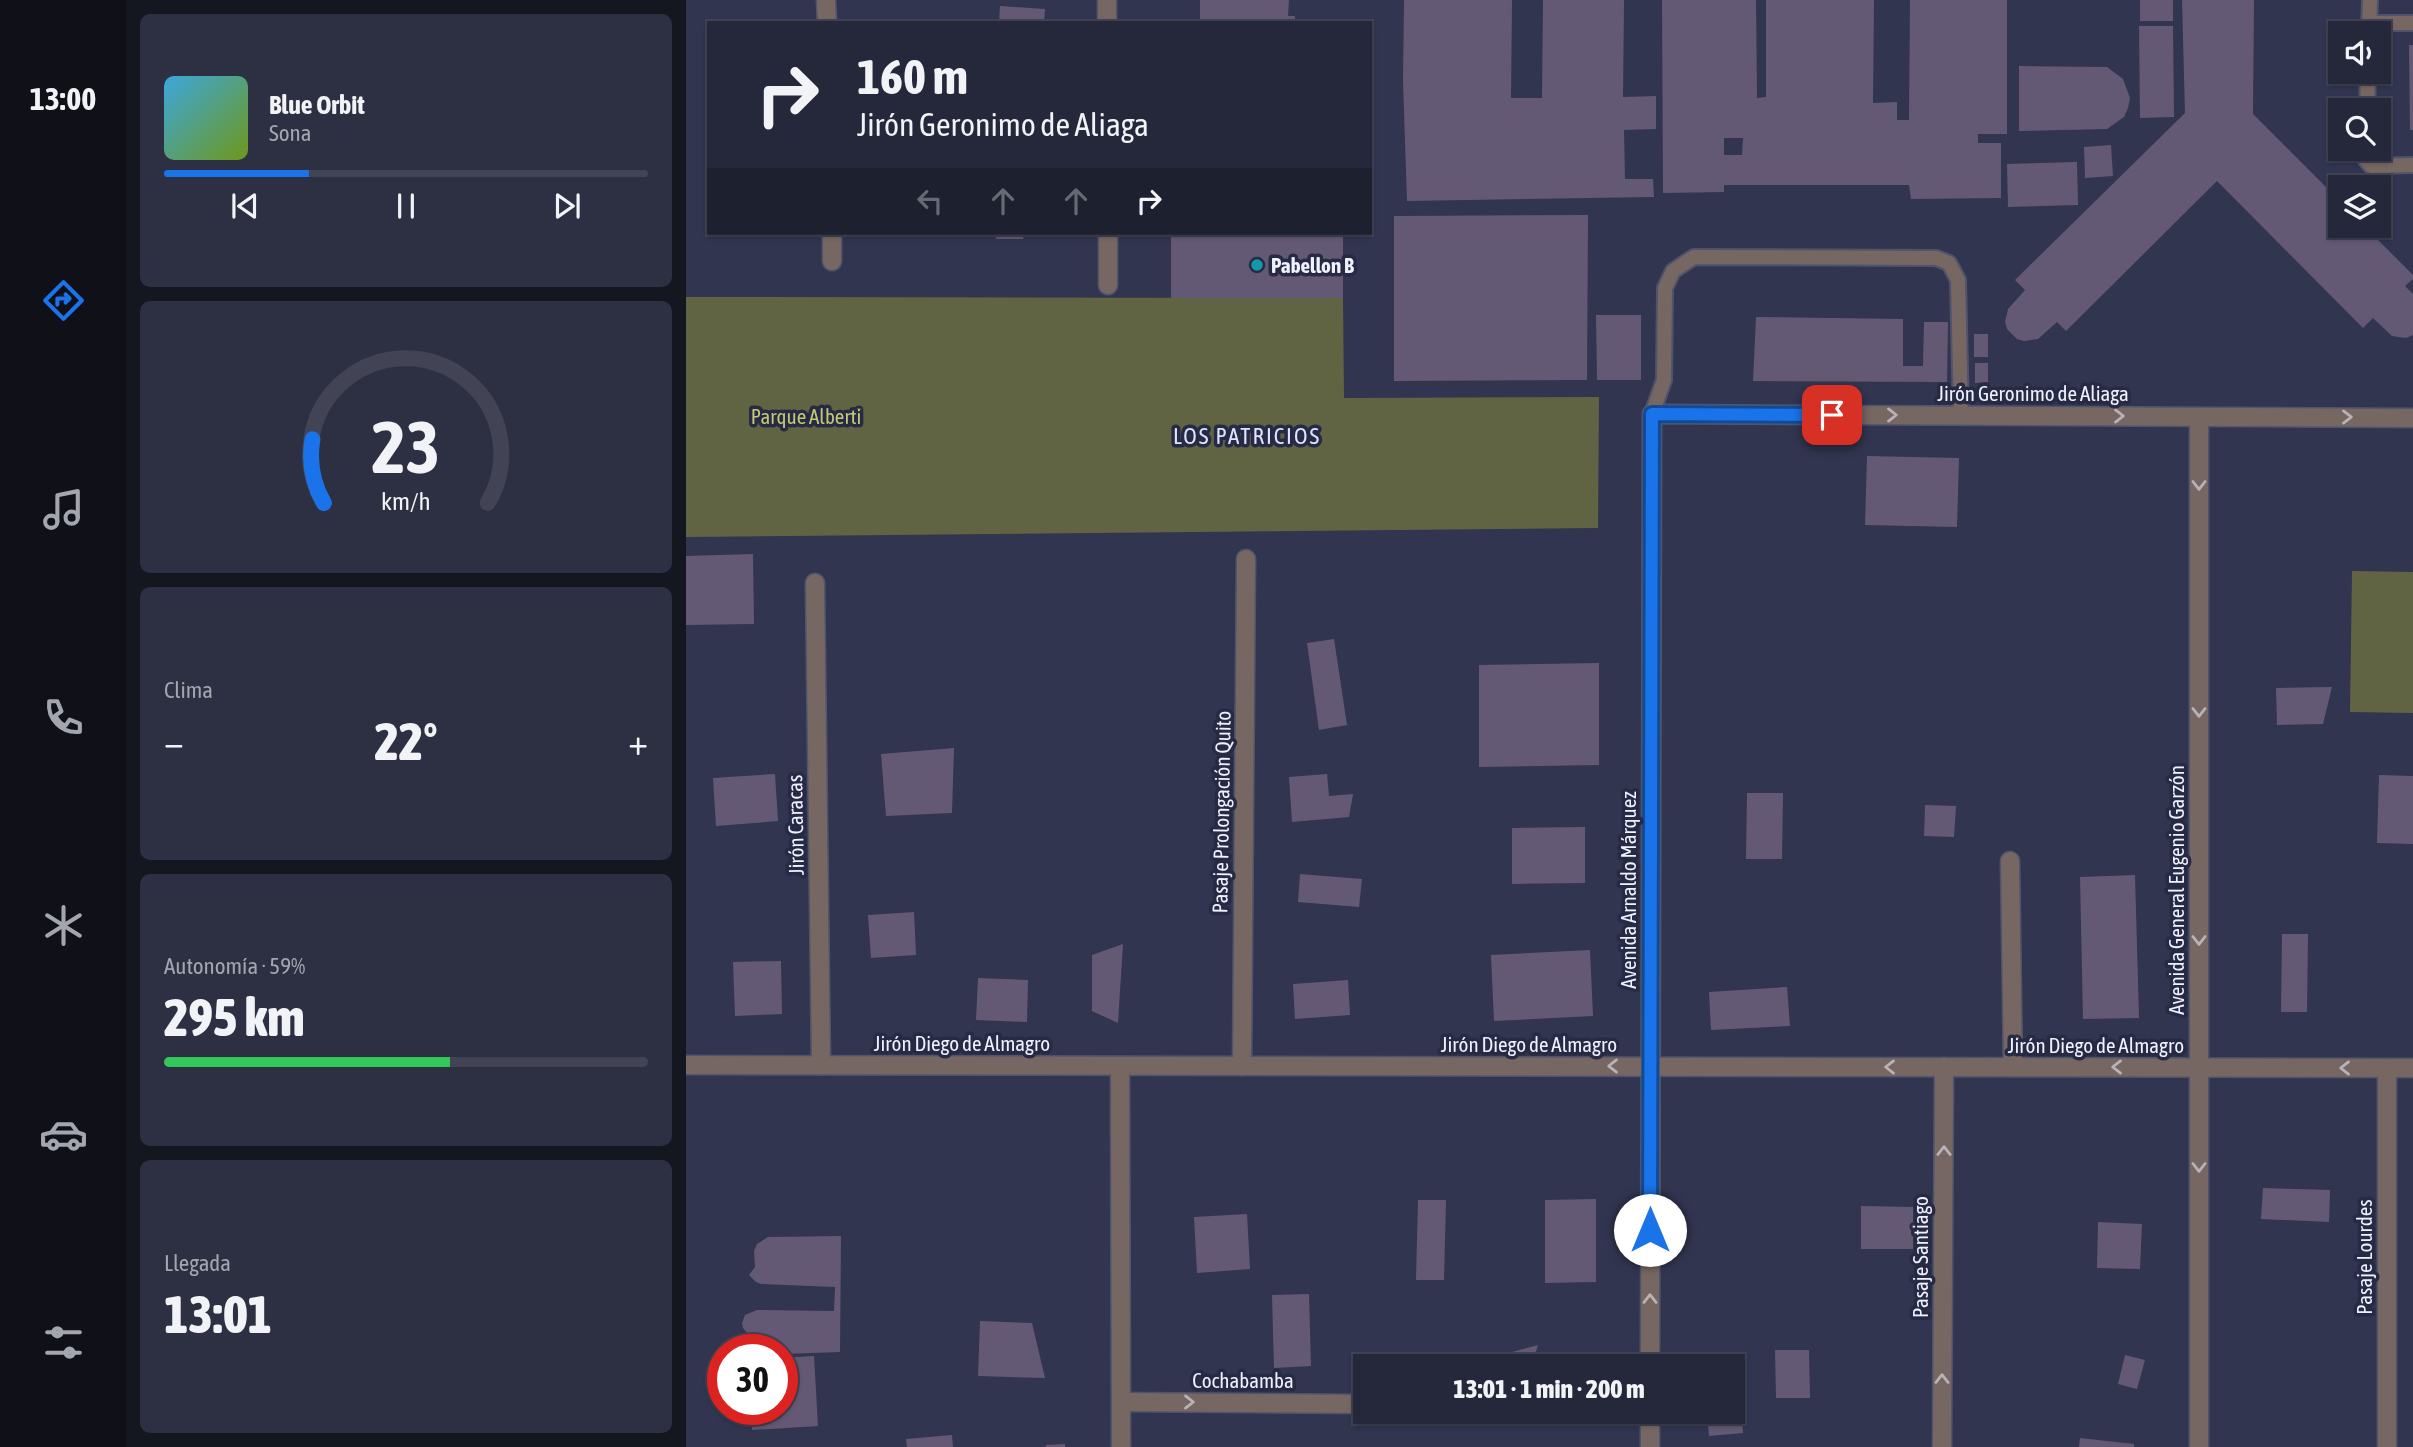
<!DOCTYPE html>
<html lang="es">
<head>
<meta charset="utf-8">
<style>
	:root { --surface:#25283b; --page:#2d3042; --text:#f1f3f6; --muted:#a3a6af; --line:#424455; --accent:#1a73e8 }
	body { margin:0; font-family:"Asap Condensed",sans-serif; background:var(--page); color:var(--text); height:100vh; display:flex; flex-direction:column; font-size:26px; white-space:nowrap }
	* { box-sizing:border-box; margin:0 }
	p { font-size:23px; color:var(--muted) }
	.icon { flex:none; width:38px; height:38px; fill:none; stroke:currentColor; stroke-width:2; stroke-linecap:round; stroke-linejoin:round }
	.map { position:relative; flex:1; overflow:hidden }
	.details { display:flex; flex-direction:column; gap:14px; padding:14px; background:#141620; width:560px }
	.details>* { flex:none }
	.hud { position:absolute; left:21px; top:21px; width:665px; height:214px; border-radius:0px; box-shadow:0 2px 5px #0004,0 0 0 2px var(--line); background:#25283b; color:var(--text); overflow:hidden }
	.tools { position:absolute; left:1642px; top:21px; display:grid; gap:14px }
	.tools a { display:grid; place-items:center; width:63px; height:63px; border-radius:0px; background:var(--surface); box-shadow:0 2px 5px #0004,0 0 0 2px var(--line); font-size:35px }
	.speed { position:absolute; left:21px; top:1334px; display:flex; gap:14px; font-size:35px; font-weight:700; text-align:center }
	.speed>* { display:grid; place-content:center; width:91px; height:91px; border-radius:50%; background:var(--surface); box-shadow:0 2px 5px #0004,0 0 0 2px var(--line); line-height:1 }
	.speed .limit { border:10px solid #d22; background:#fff; color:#111 }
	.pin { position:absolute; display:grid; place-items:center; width:60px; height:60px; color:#fff; margin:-30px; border-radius:14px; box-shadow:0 4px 10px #0006 }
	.me { position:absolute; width:77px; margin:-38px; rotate:0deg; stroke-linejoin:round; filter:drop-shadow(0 0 5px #0008) }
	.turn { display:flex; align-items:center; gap:24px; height:147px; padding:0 35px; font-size:32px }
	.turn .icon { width:91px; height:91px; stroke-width:2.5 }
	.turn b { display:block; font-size:49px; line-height:60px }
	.lanes { display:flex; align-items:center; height:66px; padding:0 35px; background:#0003; justify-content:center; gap:35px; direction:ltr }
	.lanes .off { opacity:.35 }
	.big { font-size:52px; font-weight:800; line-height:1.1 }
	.details .widget { flex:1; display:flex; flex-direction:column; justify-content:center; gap:10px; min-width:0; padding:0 24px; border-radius:10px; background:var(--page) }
	.details .dial { align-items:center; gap:0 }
	.dial svg { height:182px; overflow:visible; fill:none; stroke:var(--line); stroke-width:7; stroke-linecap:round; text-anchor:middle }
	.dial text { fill:var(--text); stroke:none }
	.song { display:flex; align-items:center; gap:21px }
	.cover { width:84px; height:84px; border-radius:10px; background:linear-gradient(135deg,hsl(200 70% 55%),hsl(80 70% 35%)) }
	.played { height:7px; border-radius:4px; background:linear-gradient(90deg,var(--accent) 30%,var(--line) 30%) }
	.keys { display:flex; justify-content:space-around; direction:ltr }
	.heat { display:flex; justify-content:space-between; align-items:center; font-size:38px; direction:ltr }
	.charge { height:10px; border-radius:5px; background:linear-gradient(90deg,#34c759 59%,var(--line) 0) }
	.trip { position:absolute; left:667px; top:1354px; width:392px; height:70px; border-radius:0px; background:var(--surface); box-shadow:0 2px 5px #0004,0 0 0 2px var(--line); font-weight:800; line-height:70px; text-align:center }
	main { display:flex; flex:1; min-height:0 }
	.tab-bar { display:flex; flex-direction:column; width:126px; justify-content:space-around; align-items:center; background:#0f1018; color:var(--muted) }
	.tab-bar .icon { width:49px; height:49px }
	.tab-bar .selected { color:var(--accent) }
	.tab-bar b { font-size:32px; color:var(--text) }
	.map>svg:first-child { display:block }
	.green { fill:#616443 }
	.building { fill:#645975; fill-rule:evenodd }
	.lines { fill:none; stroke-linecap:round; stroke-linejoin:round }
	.service-casing { stroke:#4f536b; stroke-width:18 }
	.pedestrian-casing { stroke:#4f536b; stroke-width:21 }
	.minor-casing { stroke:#4f536b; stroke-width:21 }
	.service { stroke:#776763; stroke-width:14 }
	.pedestrian { stroke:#776763; stroke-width:18 }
	.minor { stroke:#776763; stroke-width:18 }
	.oneway { stroke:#b9b3b9 }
	.route-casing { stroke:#114b97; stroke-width:18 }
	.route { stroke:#1a73e8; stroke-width:12 }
	.culture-dot { fill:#0f9aa8; stroke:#272a44; stroke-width:2.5 }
	.labels { text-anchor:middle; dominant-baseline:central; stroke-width:7; stroke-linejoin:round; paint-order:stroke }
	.poi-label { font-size:21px; font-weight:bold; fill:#eff1ff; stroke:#272a44; text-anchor:start }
	.street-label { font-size:21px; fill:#eff1ff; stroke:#272a44 }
	.park-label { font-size:21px; fill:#c3c972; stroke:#272a44 }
	.neighbourhood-label { font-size:23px; letter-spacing:2px; fill:#dee3fe; stroke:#272a44 }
</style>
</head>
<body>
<main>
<nav class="tab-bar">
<b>13:00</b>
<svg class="icon selected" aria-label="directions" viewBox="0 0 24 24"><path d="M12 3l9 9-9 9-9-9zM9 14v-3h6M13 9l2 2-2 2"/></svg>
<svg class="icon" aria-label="music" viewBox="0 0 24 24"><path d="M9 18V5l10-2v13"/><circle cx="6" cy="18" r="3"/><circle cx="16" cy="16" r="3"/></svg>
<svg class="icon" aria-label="phone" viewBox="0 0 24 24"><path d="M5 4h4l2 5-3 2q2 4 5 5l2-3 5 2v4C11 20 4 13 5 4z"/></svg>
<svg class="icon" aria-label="climate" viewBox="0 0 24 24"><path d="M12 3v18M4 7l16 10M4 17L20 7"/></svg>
<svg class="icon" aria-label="car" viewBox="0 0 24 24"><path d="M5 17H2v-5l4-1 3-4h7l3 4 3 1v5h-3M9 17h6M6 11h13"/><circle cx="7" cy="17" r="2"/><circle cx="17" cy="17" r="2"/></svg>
<svg class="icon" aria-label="filters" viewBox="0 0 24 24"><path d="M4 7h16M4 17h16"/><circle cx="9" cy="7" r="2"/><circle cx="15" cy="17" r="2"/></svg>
</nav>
<section class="details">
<div class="widget">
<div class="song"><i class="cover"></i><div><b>Blue Orbit</b><p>Sona</p></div></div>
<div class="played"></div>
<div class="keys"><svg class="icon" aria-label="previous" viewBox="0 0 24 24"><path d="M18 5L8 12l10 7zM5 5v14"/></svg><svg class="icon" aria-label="pause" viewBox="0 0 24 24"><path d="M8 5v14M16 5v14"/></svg><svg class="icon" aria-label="next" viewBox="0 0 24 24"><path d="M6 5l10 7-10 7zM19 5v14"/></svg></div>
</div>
<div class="widget dial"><svg viewBox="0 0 100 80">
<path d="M14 69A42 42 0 1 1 86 69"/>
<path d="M14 69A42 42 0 0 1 9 41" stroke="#1a73e8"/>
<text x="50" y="56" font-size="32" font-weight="700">23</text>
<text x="50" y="72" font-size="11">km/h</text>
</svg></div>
<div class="widget"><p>Clima</p>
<div class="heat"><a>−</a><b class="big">22°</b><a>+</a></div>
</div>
<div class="widget"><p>Autonomía · 59%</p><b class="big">295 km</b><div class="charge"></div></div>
<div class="widget"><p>Llegada</p><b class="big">13:01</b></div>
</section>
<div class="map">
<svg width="1727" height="1447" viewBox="0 0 1727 1447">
	<rect width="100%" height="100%" fill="#31354f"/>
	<g class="green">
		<polygon points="0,297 657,298 658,398 913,397 912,528 0,537"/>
		<polygon points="1666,571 1727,572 1727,713 1664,712"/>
	</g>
	<g class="building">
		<polygon points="514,0 603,0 602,16 609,16 609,23 514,23"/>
		<polygon points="718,0 826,0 825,98 856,98 857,0 938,0 937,97 970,96 970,129 938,130 939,179 967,179 968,197 721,201 717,81"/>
		<path d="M976 0H1070L1071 98 1080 97V0H1188L1187 103 1211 102V120H1223L1224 0H1321V134H1292V143H1315V198L1225 199 1223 185H1038V192L977 193ZM1038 138H1057L1056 155H1038Z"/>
		<rect x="1454" y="0" width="33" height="21"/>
		<polygon points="1496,0 1568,0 1567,114 1654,201 1654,226 1678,226 1727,275 1727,279 1719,286 1727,294 1727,335 1720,338 1706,336 1687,318 1677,328 1531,181 1380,331 1371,322 1352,339 1338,341 1331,339 1321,329 1319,322 1322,309 1339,290 1329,280 1499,113"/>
		<polygon points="314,6 359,9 358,23 313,23"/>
		<polygon points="1453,26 1487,26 1488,117 1454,118"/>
		<polygon points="1723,45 1727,45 1727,130 1724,130"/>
		<polygon points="1333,66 1421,67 1437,79 1444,98 1442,108 1438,117 1421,129 1333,131"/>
		<polygon points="1425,145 1427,176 1399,178 1398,147"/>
		<polygon points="1391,162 1392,205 1322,207 1321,164"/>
		<polygon points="902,215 901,380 708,381 708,216"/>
		<polygon points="310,233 339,233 337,239 310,239"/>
		<rect x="485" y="233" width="172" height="65"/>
		<polygon points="910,315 955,315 955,380 911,380"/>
		<polygon points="1070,317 1217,319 1217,366 1237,366 1238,322 1262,322 1261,382 1067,381"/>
		<rect x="1288" y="334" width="14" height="23"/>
		<polygon points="1289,363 1302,363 1302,382 1289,383"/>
		<polygon points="1181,456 1273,458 1271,527 1179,525"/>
		<polygon points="67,554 68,624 0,625 0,556"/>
		<polygon points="648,639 661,725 633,730 621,643"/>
		<polygon points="913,663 913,765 793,767 793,665"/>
		<polygon points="1646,687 1637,724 1591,725 1590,688"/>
		<polygon points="268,748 266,813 200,816 195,754"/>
		<polygon points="89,774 92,821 30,826 27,778"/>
		<polygon points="641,774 643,796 667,794 663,817 606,822 603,777"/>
		<polygon points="1693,775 1727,776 1727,844 1691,843"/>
		<polygon points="1061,793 1097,793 1096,859 1060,859"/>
		<polygon points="1239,805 1270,806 1268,837 1238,836"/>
		<polygon points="899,827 899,883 826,884 826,828"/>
		<polygon points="614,874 676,879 673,907 612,902"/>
		<polygon points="1449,875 1453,1018 1397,1019 1394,877"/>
		<polygon points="228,912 230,955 185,958 182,915"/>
		<polygon points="1596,934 1622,934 1621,1012 1595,1012"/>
		<polygon points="437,944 432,1023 406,1011 406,955"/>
		<polygon points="904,950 907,1016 808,1021 805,955"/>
		<polygon points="95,961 96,1014 49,1016 47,962"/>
		<polygon points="292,978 342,980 341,1022 290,1020"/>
		<polygon points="662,980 664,1015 609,1019 607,984"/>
		<polygon points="1101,987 1104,1026 1025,1030 1023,992"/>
		<polygon points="1577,1188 1644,1190 1643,1222 1575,1219"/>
		<polygon points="910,1199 910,1282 859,1283 859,1200"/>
		<polygon points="732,1200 760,1200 758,1280 730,1280"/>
		<polygon points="1175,1206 1227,1207 1227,1249 1175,1249"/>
		<polygon points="561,1214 564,1269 511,1273 508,1217"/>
		<polygon points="1412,1222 1456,1224 1454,1269 1411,1268"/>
		<polygon points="155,1236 154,1352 96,1354 96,1349 75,1349 75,1341 63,1335 57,1328 56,1323 59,1315 71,1310 148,1311 149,1287 75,1284 70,1282 63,1275 69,1267 68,1251 71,1244 82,1237"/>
		<polygon points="623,1294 625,1366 588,1368 586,1295"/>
		<polygon points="294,1321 346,1323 359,1378 292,1376"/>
		<polygon points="852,1345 845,1367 822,1367 826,1352"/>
		<polygon points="1089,1350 1123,1350 1124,1398 1090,1398"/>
		<polygon points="1439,1355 1459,1360 1451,1389 1432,1384"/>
		<polygon points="128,1356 132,1426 66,1430 65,1409 96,1409 96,1358"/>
		<polygon points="1046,1367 1053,1367 1057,1433 1023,1436 1021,1412 1046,1412"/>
		<polygon points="266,1435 267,1447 221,1447 220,1439"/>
		<polygon points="1394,1438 1448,1444 1448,1447 1393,1447"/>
		<polygon points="379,1444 379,1447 360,1447 360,1445"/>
	</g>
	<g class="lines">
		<defs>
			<g id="service">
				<polyline points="1683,23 1727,23"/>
				<polyline points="1683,33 1684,0"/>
				<polyline points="1681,110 1682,72"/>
				<polyline points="1680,149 1679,159 1685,166 1727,165"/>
				<polyline points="966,414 978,380 979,288 987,271 1008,257 1250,258 1263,263 1272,280 1275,416"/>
			</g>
			<polyline id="pedestrian" points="1324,861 1327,1067"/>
			<g id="minor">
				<polyline points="140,0 141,23"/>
				<polyline points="421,0 421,23"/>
				<polyline points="146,233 146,261"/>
				<polyline points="422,233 422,285"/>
				<polyline points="1513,417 1513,1447"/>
				<polyline points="129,583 135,1065"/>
				<polyline points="0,1065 1727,1068"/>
				<polyline points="434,1066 435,1447"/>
				<polyline points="556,1066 560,559"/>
				<polyline points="964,1367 966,414 1727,418"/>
				<polyline points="435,1402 679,1404"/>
				<polyline points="964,1447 964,1412"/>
				<polyline points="1256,1447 1258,1067"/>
				<polyline points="1701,1447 1701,1068"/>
			</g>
		</defs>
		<use href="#service" class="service-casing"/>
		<use href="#pedestrian" class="pedestrian-casing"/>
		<use href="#minor" class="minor-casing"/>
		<use href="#service" class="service"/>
		<use href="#pedestrian" class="pedestrian"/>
		<use href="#minor" class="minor"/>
	</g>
	<defs><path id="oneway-chevron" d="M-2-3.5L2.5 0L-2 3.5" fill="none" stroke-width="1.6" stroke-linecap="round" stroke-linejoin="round" transform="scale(1.75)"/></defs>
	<g class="oneway">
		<use href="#oneway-chevron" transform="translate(1206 415)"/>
		<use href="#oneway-chevron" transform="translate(1433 416)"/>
		<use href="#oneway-chevron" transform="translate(1661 417)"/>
		<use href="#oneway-chevron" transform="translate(1513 485) rotate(90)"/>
		<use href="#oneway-chevron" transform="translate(1513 712) rotate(90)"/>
		<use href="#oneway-chevron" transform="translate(1513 940) rotate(90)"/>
		<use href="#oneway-chevron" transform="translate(927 1066) rotate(180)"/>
		<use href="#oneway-chevron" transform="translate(1204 1067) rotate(-180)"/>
		<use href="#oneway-chevron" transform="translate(1431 1067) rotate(-180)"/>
		<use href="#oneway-chevron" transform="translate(1659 1068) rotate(-180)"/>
		<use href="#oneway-chevron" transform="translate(1258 1151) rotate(-90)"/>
		<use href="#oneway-chevron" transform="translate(1513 1167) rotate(90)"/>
		<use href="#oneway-chevron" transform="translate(964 1299) rotate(-90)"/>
		<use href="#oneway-chevron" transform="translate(1256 1379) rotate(-90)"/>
		<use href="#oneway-chevron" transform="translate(503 1402)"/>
	</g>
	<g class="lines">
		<defs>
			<polyline id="route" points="964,1230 966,414 1146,415"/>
		</defs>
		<use href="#route" class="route-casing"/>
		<use href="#route" class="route"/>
	</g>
	<circle class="culture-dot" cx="571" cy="265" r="7"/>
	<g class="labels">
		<g class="poi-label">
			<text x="585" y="265">Pabellon B</text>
		</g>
		<g class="street-label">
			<text x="1347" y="393">Jirón Geronimo de Aliaga</text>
			<text transform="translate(535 812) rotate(-89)">Pasaje Prolongación Quito</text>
			<text transform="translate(109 825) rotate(-91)">Jirón Caracas</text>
			<text transform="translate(942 890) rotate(-90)">Avenida Arnaldo Márquez</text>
			<text transform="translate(1490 890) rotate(-90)">Avenida General Eugenio Garzón</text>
			<text x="276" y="1043">Jirón Diego de Almagro</text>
			<text x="843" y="1044">Jirón Diego de Almagro</text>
			<text x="1410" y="1045">Jirón Diego de Almagro</text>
			<text transform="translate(1234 1257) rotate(-90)">Pasaje Santiago</text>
			<text transform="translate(1678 1257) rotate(-90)">Pasaje Lourdes</text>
			<text x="557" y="1380">Cochabamba</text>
		</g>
		<g class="park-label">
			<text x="120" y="416">Parque Alberti</text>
		</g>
		<g class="neighbourhood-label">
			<text x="561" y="436">LOS PATRICIOS</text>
		</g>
	</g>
</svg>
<div class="tools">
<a><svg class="icon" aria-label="sound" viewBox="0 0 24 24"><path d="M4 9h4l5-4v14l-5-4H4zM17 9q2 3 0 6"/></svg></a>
<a><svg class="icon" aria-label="search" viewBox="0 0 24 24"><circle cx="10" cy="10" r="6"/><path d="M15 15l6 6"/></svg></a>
<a><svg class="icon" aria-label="layers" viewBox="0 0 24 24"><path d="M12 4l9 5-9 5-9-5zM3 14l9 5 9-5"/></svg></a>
</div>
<div class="speed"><div class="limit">30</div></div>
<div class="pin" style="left:1146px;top:415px;background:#d93025"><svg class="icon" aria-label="arrive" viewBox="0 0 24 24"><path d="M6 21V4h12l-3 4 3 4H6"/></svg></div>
<svg class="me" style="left:964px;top:1230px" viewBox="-20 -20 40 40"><circle r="19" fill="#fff"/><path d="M0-13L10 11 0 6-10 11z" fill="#1a73e8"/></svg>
<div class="trip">13:01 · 1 min · 200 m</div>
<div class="hud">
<div class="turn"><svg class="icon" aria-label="right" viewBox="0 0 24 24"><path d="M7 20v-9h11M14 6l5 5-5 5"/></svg><div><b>160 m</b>Jirón Geronimo de Aliaga</div></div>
<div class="lanes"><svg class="icon off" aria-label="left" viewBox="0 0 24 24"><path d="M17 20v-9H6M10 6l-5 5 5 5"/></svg><svg class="icon off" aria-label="ahead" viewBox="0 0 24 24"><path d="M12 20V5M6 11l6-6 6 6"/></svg><svg class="icon off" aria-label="ahead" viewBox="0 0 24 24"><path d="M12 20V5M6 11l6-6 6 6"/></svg><svg class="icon" aria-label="right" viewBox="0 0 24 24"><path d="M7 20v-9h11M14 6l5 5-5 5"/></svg></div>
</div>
</div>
</main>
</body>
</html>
